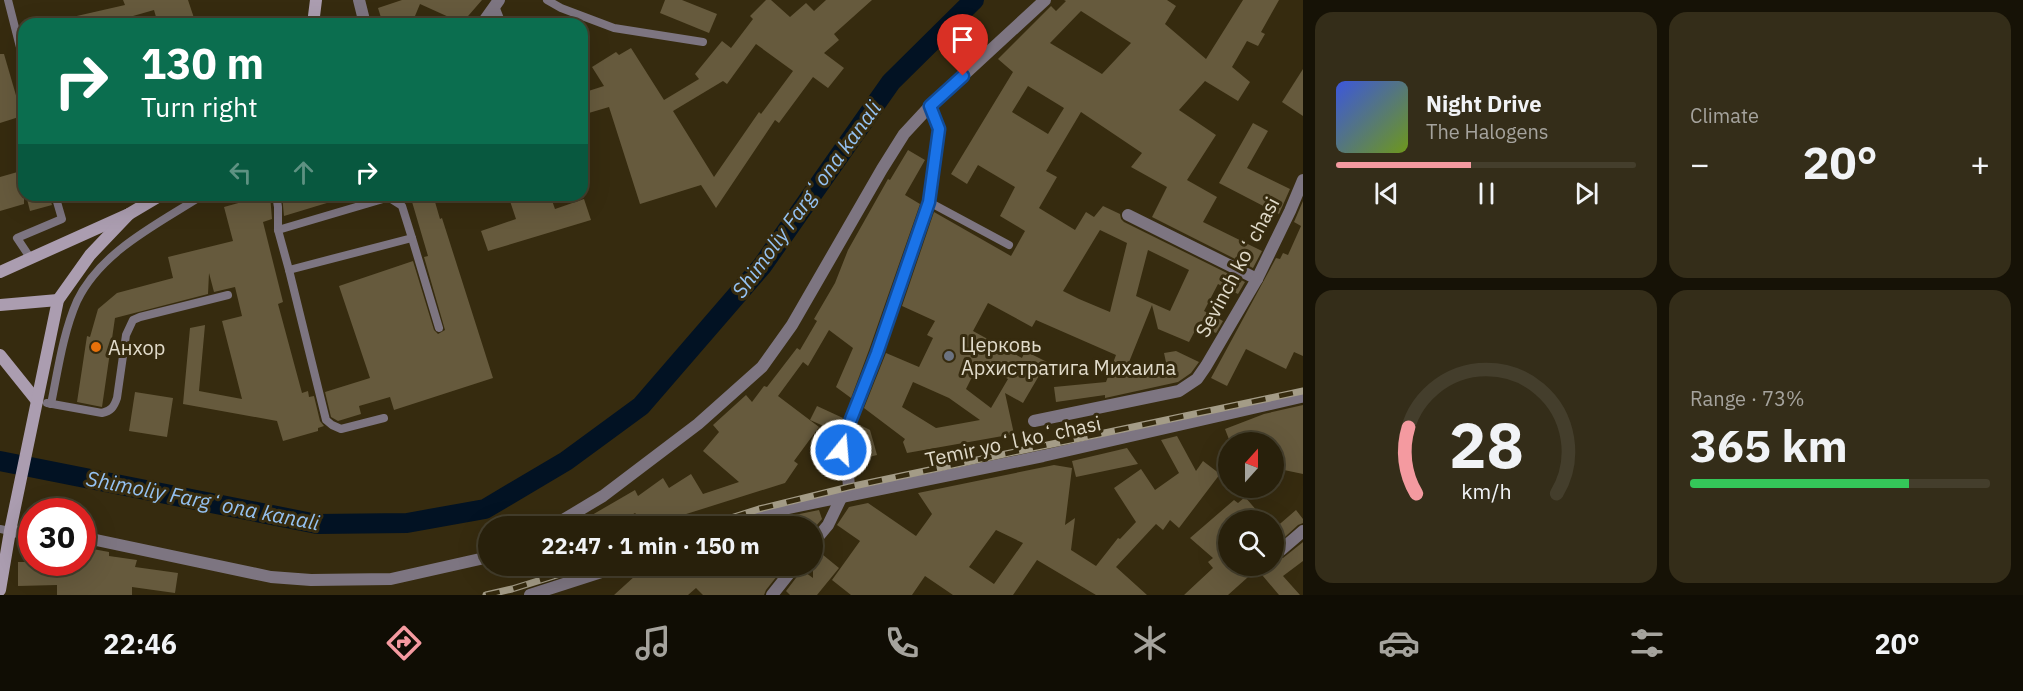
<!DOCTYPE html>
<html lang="en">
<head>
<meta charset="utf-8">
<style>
	:root { --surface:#28200b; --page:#342d19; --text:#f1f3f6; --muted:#a5a39d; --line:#443e2c; --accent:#f49aa0 }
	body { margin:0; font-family:"IBM Plex Sans",sans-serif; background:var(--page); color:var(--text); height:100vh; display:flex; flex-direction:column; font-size:22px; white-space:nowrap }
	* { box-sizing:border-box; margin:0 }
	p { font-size:20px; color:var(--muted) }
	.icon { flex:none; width:33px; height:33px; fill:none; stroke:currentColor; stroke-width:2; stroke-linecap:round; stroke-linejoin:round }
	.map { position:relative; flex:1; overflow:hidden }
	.panel { display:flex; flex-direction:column; gap:12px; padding:12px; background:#161206; width:720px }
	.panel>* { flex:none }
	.guide { position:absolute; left:18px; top:18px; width:570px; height:183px; border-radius:18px; box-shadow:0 6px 24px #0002,0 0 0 2px var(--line); background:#0b6e4f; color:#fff; overflow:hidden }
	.needle { width:39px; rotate:21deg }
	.fabs { position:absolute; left:1218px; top:432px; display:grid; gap:12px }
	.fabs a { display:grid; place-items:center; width:66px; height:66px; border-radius:50%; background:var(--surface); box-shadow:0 6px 24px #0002,0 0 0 2px var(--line); font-size:30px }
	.speed { position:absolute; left:18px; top:498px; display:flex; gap:12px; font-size:30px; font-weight:700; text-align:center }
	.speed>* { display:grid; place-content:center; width:78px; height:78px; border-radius:50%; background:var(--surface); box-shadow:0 6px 24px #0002,0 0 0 2px var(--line); line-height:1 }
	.speed .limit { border:9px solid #d22; background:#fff; color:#111 }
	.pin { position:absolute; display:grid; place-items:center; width:51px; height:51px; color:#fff; margin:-62px -26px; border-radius:50% 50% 50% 0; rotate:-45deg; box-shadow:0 0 6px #0007 }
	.pin .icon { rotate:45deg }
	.me { position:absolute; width:66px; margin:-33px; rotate:17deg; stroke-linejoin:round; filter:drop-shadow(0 0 4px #0008) }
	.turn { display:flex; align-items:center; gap:21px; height:126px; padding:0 24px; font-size:27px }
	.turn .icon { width:78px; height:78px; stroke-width:2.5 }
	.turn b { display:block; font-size:42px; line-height:51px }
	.lanes { display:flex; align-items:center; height:57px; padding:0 24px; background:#0003; justify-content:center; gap:30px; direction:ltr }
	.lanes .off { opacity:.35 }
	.big { font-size:45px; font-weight:800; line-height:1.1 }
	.panel .tile { flex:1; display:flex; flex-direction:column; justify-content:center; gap:9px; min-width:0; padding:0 21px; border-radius:18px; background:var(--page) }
	.panel .dial { align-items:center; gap:0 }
	.dial svg { height:156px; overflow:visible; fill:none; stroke:var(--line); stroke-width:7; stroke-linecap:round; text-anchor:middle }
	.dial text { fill:var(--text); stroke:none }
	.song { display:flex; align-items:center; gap:18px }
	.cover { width:72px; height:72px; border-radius:9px; background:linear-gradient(135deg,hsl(230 70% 55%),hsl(80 70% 35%)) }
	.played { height:6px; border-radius:3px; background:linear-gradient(90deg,var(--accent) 45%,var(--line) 45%) }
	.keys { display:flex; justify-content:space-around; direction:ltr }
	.heat { display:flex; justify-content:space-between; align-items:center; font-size:33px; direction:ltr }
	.charge { height:9px; border-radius:4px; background:linear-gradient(90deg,#34c759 73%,var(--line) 0) }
	.panel .tiles { flex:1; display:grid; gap:12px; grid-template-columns:repeat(2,1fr) }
	.trip { position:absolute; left:478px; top:516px; width:345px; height:60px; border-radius:30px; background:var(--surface); box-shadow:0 6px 24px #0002,0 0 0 2px var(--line); font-weight:800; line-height:60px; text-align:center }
	.tab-bar { display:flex; height:96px; justify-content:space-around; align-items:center; background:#100d04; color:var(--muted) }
	.tab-bar .icon { width:42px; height:42px }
	.tab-bar .on { color:var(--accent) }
	.tab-bar b { font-size:27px; color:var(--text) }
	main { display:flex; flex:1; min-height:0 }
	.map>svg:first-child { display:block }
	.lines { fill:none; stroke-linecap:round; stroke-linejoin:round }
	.canal { stroke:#021223; stroke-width:20 }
	.building { fill:#665a3d; fill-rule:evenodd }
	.lane { stroke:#7d7581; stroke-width:8 }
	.street { stroke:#7d7581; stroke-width:12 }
	.secondary { stroke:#ab9db0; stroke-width:12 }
	.rail-casing { stroke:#a49c87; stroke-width:7 }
	.rail { stroke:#362b0f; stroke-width:4.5; stroke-dasharray:14; stroke-linecap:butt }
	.route-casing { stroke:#114b97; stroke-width:15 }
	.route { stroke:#1a73e8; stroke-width:10 }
	.food-dot { fill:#e8710a; stroke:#362b0f; stroke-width:2 }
	.worship-dot { fill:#6b7280; stroke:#362b0f; stroke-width:2 }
	.labels { text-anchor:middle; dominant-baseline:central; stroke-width:6; stroke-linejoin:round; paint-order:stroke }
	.street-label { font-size:20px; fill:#e1dbca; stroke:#362b0f }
	.poi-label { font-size:20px; fill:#e1dbca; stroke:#362b0f; text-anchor:start }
	.water-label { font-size:21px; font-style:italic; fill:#95c2f2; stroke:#362b0f }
</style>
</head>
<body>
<main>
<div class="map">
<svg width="1303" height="595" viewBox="0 0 1303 595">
	<rect width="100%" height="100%" fill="#362b0f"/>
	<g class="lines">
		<polyline class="canal" points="0,461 317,524 407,523 485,509 566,461 641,406 762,266 891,82 974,0"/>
	</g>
	<g class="building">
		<polygon points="123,0 188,0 196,24 158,24 154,10 105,24 68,24 68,18 125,5"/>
		<polygon points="402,0 482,0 462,23 420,4 415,16 396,24 383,24 378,8"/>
		<polygon points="665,0 682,0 717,14 709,33 660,13"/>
		<path d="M766 0H771L790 17 806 3 814 11 826 0H872L834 34 839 40 824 53 844 68 828 88 813 77 779 123 775 120 716 208 701 185 640 204 609 107 582 115V93L604 86 592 67 616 52 619 55 631 48 664 100 699 79 695 74 722 41 731 48 753 19 750 16ZM756 44 793 71 761 114 759 112 714 177 673 111 723 81 727 84Z"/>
		<path d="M1064 0H1167L1176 6 1165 24 1206 59 1243 0H1279L1261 32 1265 34 1258 46 1247 41 1232 67 1250 82 1238 101 1205 81 1179 110 1216 135 1187 180 1217 197 1203 222 1262 251 1253 268 1152 217 1167 187 1131 167 1142 153 1081 112 1046 171 1057 177 1039 208 1075 230 1086 212 1094 217 1103 206 1120 214 1121 219 1124 222 1245 282 1238 294 1218 284 1204 311 1223 321 1216 333 1198 325 1189 342 1158 329 1152 305 1123 377 1167 367 1164 353 1176 351 1199 362 1191 373 1178 382 1105 398V395L1056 402 1054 387 1106 382 1116 355 1036 320 1032 327 988 303 973 331 1022 358 1025 351 1047 362 1023 403 1005 393 1014 434 907 453 903 442 905 439 864 408 886 353 919 367 933 338 927 335 935 321 902 306 934 212 1011 256 1025 231 1000 216 1015 187 978 165 967 184 951 174 1013 72 998 59 1051 6 1056 11 1066 1ZM1081 11 1131 43 1102 74 1050 43ZM1028 86 1064 108 1048 134 1012 112ZM1100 230 1127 243 1110 312 1079 299 1063 291ZM1148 250 1189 270 1170 311 1136 296ZM979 363 1008 379 991 408 966 389ZM913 382 949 398 980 420 936 428 902 407Z"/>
		<polygon points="0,54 4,54 22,116 0,123"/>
		<polygon points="1303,69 1303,116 1282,102"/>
		<polygon points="1253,123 1268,131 1247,168 1290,189 1279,214 1219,183"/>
		<polygon points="908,150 925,160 905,195 920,204 869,350 851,398 836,387 853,348 829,330 808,366 803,362 778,396 819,427 794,461 798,464 785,483 648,526 635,513 613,526 573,526 635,490 638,496 663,478 669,488 691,474 703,494 739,482 703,451 719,432 713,425 746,395 752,402 764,386 767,387 797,348 800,350 817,321 814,319 835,283 848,250 888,179 890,180"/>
		<polygon points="21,171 24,182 24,204 0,211 0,177"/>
		<polygon points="26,195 49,195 52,205 30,211"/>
		<polygon points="240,195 270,195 272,219 263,222 283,302 278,304 302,393 308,391 309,397 314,396 320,421 324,426 318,428 318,431 283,441 277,421 183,404 190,328 205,325 199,391 242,399 222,321 242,316 235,287 214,292 209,273 208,294 115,318 102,407 77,402 87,336 90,337 98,309 117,293 173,278 168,257 233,241 224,207 242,202"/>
		<polygon points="282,195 340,195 340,199 284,216"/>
		<polygon points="410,195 433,195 440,219 442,218 493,378 394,410 390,397 359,406 361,414 338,421 331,417 325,392 370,378 339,286 413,261 434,330 438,334 445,330 424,257 428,256"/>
		<polygon points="508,195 550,195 555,209 584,199 591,220 488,251 481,231 516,219"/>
		<polygon points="1303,201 1303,356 1294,352 1286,369 1246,349 1227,386 1211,378 1276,258 1280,259 1283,253 1288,255 1301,226 1294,222"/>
		<polygon points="135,392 173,398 167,437 129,431"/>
		<polygon points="1303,405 1303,474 1284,470 1274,474 1274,442 1230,442 1225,429 1264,414"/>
		<polygon points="817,406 843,418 837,432 810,420"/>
		<polygon points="858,424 870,430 877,455 853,461 851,451 852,439"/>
		<path d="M1177 436 1196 471 1203 461 1220 474 1179 528 1170 520 1163 530 1156 524 1116 567 1147 595H1096L1037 560 1013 595H953L925 576 912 595H851L832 580 860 541 837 525 849 507 868 503 916 536 932 514 918 493 1054 465 1072 468 1065 525 1075 518 1071 550 1096 566 1118 538 1120 539 1136 522 1114 488 1141 469 1155 490 1179 473 1161 440ZM996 530 1023 543 994 584 969 567Z"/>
		<polygon points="1127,448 1138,464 1076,477 1072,461"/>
		<polygon points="1245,497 1265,520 1228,520 1228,566 1274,566 1274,553 1278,558 1283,558 1303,542 1303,561 1283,576 1300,595 1279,595 1257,569 1228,595 1184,595 1213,568 1208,562 1213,558 1190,538 1234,500 1238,503"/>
		<polygon points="819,510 822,519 816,526 757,526 785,517"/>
		<polygon points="1296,510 1303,519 1303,523 1298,525 1274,547 1274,529"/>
		<polygon points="82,547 109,552 109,556 137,560 135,567 178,573 175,593 132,587 132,595 57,595 57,585 18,586 18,562 82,562"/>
		<polygon points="817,550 839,568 817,595 790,595 786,591 802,570 813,578 813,551"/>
		<polygon points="646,566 785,566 766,590 764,595 703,595 696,588 688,595 614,595"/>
	</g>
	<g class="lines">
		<g class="lane">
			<polyline points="8,0 24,63"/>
			<polyline points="547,0 561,8 614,28 703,42"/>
			<polyline points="495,6 502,24"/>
			<polyline points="276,195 278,207 278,230 289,270 412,238 439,328"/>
			<polyline points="929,202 1009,245"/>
			<polyline points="278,230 383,199 391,199 402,206 412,238"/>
			<polyline points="31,259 17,238 62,219 55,195"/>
			<polyline points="289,270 326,420 332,425 341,429 384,418"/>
			<path d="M47 403 102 413C111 411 114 407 117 398L126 335 133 320 140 317 228 295"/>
			<path d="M51 404C58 370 63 333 77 301 101 251 158 224 203 195"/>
			<polyline points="0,529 10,531"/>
		</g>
		<g class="street">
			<polyline points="359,0 365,24"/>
			<polyline points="482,24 499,0"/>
			<polyline points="1128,215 1257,279"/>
			<polyline points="1034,421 1179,391 1197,379 1206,366 1257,279 1290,211 1303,180"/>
			<polyline points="553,526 603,496 698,424 762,367 792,325 882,169 904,134 930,106 1045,0"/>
			<polyline points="733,526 783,509 1043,456 1301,397"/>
			<polyline points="10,531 32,533"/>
			<polyline points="82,537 271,577 311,580 391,579 489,557"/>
			<polyline points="813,543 828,525 842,496 849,487 848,475 842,459 844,437 877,353 929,202 939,129 930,106"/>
			<polyline points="1281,550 1303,531"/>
			<polyline points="530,595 620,566"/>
			<polyline points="772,595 795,566"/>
		</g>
		<g class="secondary">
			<polyline points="313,24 316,0"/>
			<polyline points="0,272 129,214 161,195"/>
			<polyline points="0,305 58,300"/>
			<polyline points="0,355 37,401"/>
			<polyline points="0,590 10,531 58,300 90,255 129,214"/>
		</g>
		<defs>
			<g id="rail">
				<polyline points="706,526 759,509 849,487 1303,391"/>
				<polyline points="486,595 512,589 586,566"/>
			</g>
		</defs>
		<use href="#rail" class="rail-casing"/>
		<use href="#rail" class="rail"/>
	</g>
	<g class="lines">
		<defs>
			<polyline id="route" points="841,450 844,437 877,353 929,202 939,129 930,106 963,76"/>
		</defs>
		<use href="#route" class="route-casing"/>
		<use href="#route" class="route"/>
	</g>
	<circle class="food-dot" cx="96" cy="347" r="6"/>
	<circle class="worship-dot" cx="949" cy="356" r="6"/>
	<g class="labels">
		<g class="street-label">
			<text transform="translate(1237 267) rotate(-62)">Sevinch koʻchasi</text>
			<text transform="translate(1013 441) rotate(-12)">Temir yoʻl koʻchasi</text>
		</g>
		<g class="poi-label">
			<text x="961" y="344">Церковь<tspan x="961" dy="23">Архистратига Михаила</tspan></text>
			<text x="108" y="347">Анхор</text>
		</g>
		<g class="water-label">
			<text transform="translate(806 199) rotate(-54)">Shimoliy Fargʻona kanali</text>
			<text transform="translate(203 500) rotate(11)">Shimoliy Fargʻona kanali</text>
		</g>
	</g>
</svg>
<div class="fabs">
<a><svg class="needle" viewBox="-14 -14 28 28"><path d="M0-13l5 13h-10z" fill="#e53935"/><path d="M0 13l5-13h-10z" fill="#a5a39d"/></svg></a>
<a><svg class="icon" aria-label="search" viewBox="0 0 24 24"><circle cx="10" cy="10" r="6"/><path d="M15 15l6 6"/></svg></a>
</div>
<div class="speed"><div class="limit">30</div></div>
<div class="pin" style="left:963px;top:76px;background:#d93025"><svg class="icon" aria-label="arrive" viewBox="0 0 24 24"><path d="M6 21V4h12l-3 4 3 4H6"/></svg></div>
<svg class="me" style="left:841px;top:450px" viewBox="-20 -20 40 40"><circle r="17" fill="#1a73e8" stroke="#fff" stroke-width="3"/><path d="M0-11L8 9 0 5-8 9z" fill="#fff"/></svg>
<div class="trip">22:47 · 1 min · 150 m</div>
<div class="guide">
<div class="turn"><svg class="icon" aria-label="right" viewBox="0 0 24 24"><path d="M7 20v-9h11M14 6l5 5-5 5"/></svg><div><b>130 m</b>Turn right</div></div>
<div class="lanes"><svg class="icon off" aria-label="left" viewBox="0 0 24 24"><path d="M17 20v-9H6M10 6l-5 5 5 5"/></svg><svg class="icon off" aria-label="ahead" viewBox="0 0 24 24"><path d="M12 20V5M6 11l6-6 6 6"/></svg><svg class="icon" aria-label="right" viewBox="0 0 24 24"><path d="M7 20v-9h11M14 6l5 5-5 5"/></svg></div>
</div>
</div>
<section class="panel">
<div class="tiles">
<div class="tile">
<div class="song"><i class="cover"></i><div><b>Night Drive</b><p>The Halogens</p></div></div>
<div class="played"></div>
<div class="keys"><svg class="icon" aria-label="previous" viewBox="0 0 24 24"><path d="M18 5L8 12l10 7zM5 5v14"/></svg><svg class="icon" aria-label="pause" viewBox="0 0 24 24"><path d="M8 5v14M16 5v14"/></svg><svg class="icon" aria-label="next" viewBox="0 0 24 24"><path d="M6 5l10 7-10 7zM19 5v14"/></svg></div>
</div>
<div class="tile"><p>Climate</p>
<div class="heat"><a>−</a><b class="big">20°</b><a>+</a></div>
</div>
<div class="tile dial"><svg viewBox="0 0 100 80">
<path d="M14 69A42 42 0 1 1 86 69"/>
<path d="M14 69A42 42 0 0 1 10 35" stroke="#f49aa0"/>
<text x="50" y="56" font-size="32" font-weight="700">28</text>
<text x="50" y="72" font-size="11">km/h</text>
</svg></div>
<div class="tile"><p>Range · 73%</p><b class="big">365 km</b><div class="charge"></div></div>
</div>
</section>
</main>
<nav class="tab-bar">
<b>22:46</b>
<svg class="icon on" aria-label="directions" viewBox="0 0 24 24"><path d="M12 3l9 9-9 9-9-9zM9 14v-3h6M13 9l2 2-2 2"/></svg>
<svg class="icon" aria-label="music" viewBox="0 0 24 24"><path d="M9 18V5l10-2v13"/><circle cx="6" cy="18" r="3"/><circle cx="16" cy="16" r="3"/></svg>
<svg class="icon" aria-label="phone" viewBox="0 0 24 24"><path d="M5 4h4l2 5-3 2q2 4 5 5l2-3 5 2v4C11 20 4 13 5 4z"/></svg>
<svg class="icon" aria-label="climate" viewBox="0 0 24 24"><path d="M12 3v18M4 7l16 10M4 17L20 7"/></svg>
<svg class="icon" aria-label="car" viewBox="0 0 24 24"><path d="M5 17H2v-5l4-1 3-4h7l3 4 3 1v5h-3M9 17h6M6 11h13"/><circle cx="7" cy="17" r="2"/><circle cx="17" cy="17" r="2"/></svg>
<svg class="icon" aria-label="filters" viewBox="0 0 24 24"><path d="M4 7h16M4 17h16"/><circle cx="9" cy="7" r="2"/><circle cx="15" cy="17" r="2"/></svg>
<b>20°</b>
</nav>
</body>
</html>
